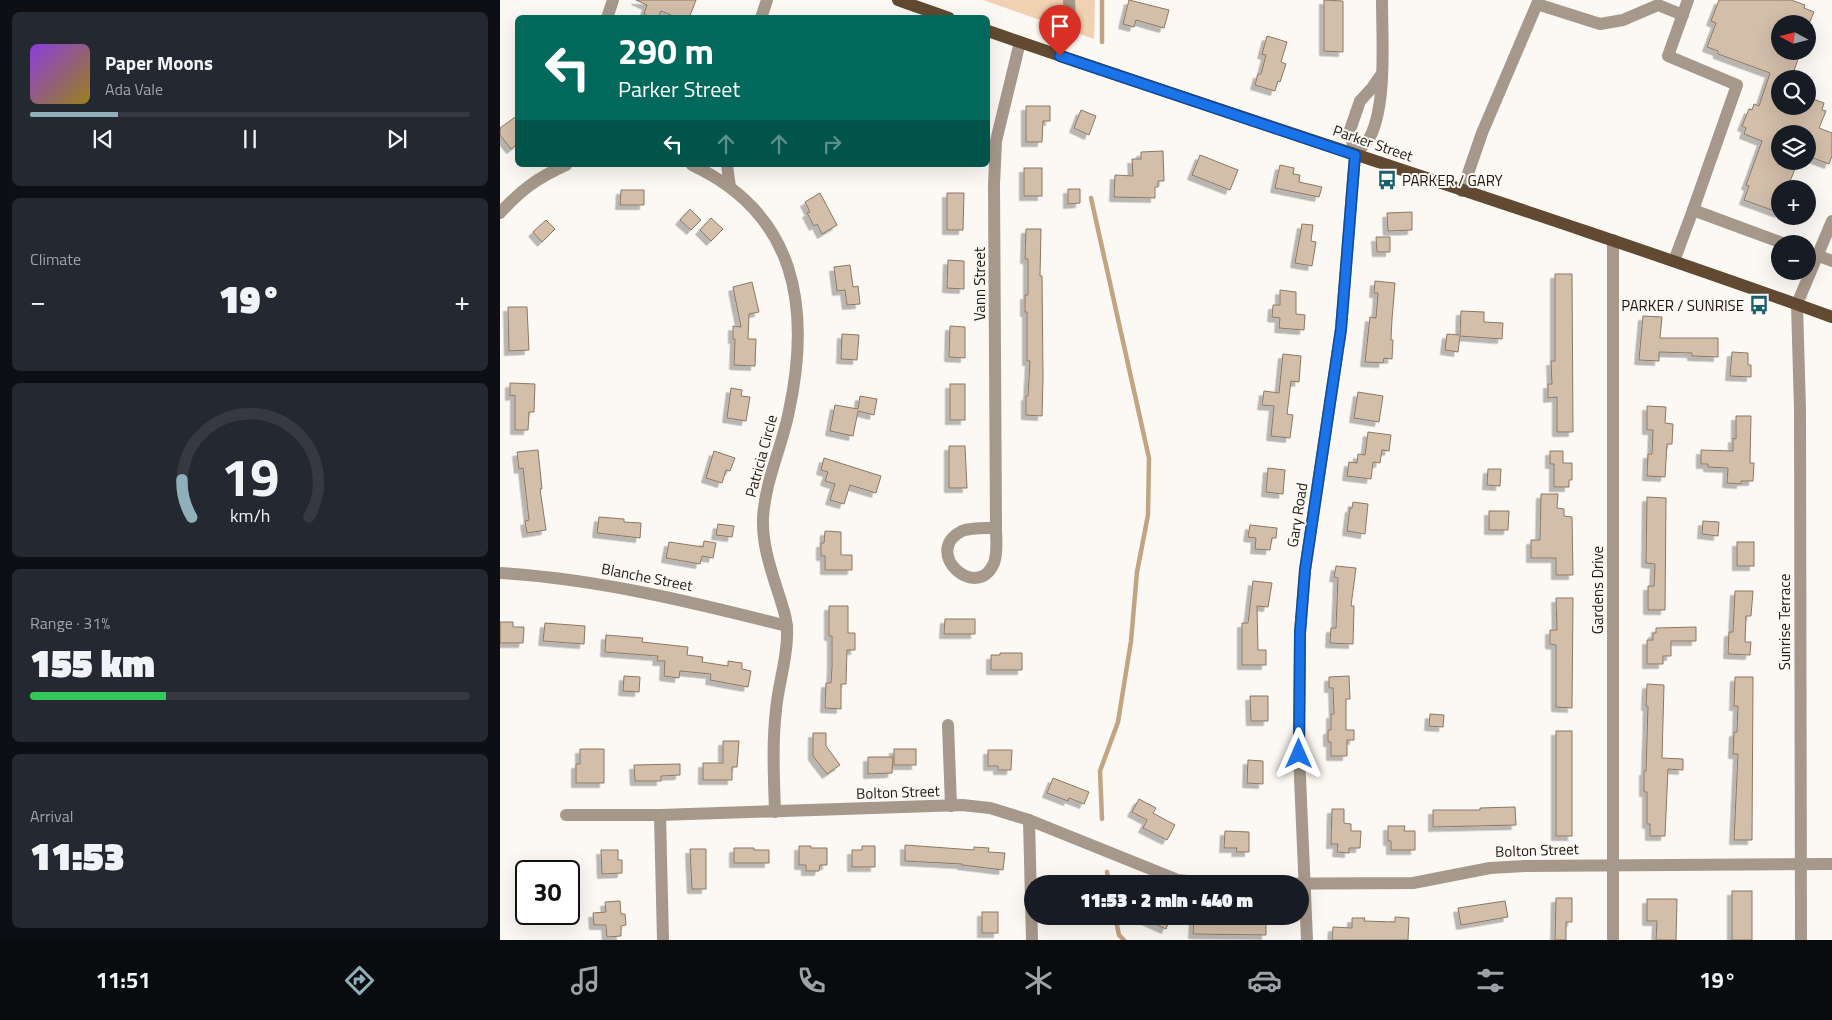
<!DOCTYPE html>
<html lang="en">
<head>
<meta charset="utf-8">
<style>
	:root { --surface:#171b24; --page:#242831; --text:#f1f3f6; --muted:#9ea1a6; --line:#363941; --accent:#8fb0ba }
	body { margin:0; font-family:"Titillium Web",sans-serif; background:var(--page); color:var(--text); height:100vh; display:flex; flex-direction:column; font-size:19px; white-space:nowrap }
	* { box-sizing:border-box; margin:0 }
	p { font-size:16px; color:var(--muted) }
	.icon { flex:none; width:28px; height:28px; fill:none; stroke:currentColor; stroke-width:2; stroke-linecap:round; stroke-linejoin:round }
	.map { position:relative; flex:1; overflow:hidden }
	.sheet { display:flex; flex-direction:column; gap:12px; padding:12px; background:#0d0f14; width:500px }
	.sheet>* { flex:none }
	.banner { position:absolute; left:15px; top:15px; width:475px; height:152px; border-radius:8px; box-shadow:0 5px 20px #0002; background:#00695c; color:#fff; overflow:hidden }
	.needle { width:32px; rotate:277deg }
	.controls { position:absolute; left:1271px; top:15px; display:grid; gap:10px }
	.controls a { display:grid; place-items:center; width:45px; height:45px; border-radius:50%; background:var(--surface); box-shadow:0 5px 20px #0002; font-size:25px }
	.speed { position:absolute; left:15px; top:860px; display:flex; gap:10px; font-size:25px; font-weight:700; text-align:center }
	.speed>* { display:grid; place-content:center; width:65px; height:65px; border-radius:50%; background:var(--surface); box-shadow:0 5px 20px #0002; line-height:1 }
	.speed .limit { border:2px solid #111; border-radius:8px; background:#fff; color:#111 }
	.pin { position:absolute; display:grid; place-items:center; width:42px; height:42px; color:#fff; margin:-51px -21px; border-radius:50% 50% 50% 0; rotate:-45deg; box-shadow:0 0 5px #0007 }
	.pin .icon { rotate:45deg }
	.me { position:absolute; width:55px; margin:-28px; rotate:0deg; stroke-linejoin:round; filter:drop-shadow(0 0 4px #0008) }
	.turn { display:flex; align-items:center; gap:18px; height:105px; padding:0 20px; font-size:22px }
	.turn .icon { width:65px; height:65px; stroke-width:2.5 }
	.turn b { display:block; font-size:35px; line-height:42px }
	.lanes { display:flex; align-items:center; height:48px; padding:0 20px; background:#0003; justify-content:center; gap:25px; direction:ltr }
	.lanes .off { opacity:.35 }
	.big { font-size:38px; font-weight:800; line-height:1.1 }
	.sheet .widget { flex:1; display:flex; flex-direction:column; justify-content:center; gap:8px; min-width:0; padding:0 18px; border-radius:8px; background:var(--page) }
	.sheet .dial { align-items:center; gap:0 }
	.dial svg { height:130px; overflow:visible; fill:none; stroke:var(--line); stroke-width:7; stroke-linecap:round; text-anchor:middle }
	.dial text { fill:var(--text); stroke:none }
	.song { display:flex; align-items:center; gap:15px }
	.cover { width:60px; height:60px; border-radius:8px; background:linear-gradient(135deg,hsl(270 70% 55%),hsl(50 70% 35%)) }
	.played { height:5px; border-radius:2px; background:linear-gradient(90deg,var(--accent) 20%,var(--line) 20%) }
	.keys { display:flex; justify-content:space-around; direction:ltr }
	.heat { display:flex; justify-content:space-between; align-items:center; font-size:28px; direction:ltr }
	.charge { height:8px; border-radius:4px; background:linear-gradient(90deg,#34c759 31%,var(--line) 0) }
	.trip { position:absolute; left:524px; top:875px; width:285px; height:50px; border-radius:25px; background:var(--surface); box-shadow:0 5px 20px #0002; font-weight:800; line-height:50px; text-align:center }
	.tabs { display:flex; height:80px; justify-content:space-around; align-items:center; background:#090b0e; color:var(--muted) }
	.tabs .icon { width:35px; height:35px }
	.tabs .current { color:var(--accent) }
	.tabs b { font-size:22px; color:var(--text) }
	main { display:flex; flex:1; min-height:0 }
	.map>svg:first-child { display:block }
	.green { fill:#f0d1b1 }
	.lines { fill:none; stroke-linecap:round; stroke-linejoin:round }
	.stream { stroke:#c2a382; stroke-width:4.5 }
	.building { fill:#d2bea9; stroke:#8b7864; filter:url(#shadow) }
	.minor { stroke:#a6988a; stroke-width:12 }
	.major { stroke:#614a31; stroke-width:12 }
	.route-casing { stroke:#114b97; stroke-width:12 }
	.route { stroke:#1a73e8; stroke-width:9 }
	.labels { text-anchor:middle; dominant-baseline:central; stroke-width:4; stroke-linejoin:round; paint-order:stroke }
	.street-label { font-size:15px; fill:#201911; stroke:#fcf8f3 }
	.poi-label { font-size:15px; fill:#201911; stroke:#fcf8f3; text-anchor:start }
</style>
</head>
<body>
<main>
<section class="sheet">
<div class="widget">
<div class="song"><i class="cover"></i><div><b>Paper Moons</b><p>Ada Vale</p></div></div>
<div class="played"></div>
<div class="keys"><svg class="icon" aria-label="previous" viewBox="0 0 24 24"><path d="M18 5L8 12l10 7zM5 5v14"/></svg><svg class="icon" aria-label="pause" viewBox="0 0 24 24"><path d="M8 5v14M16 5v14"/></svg><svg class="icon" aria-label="next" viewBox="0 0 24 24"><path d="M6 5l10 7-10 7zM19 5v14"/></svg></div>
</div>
<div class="widget"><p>Climate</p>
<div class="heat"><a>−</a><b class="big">19°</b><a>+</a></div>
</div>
<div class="widget dial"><svg viewBox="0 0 100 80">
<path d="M14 69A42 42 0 1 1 86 69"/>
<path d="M14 69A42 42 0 0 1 8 46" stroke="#8fb0ba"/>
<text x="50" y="56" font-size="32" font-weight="700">19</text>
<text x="50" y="72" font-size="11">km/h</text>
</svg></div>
<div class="widget"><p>Range · 31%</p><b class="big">155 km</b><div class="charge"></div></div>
<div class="widget"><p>Arrival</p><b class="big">11:53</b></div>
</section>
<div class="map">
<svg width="1332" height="940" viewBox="0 0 1332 940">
	<defs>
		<filter id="shadow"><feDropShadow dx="-4.5" dy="4.5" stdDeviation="0" flood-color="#0004"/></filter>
	</defs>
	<rect width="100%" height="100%" fill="#fcf8f3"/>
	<polygon class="green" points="483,0 595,0 594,39"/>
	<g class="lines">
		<g class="stream">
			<polyline points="602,0 602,42"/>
			<polyline points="591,198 649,458 648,515 637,572 631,641 618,722 600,771 602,819"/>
			<polyline points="607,872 609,884"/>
			<polyline points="615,916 619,935 624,940"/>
		</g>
	</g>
	<g class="building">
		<polygon points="136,0 196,0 189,18 178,18 161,11 158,18 152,18 144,14 147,5"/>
		<polygon points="629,0 669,10 664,28 636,20 634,27 623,24"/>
		<polygon points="824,0 843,1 843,52 824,51"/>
		<polygon points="1219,0 1291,0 1305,5 1304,8 1314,12 1309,24 1280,24 1280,51 1301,51 1291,79 1280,79 1280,106 1308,106 1308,97 1324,103 1322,110 1326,111 1319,128 1332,133 1332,156 1329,164 1308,156 1308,134 1280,134 1280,161 1298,161 1287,189 1280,189 1280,213 1244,200 1249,186 1246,185 1262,141 1244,134 1246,128 1242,126 1249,109 1252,110 1254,104 1259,106 1270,73 1218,54 1218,51 1207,47 1216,23 1211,21"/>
		<polygon points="767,36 787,42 781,62 786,64 780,82 778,81 775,91 755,85 758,74 761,74 766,55 762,54"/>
		<polygon points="526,106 550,106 550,121 543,121 542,142 526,142"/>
		<polygon points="581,110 596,116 589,135 574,128"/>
		<polygon points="18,115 18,144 11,149 0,135 0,128"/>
		<polygon points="663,151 664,181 658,181 658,187 655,187 655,198 614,197 615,175 633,176 632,159 641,159 641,152"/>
		<polygon points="700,155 738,170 730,190 692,175"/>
		<polygon points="780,165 794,168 793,174 800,175 799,182 822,187 819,197 775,188"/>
		<rect x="524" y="168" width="18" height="28"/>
		<polygon points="568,189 580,189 580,203 568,204"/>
		<polygon points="121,190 144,190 144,205 120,205"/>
		<polygon points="320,193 337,225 322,234 317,224 314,226 307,213 310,212 305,202"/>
		<polygon points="447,193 464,193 463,230 447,230"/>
		<polygon points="190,209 201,220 191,230 180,220"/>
		<polygon points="912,212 912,230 888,231 887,213"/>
		<polygon points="211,218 223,229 211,241 200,230"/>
		<polygon points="46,220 55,229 42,242 33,232"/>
		<polygon points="802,224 813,225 811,241 816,242 812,266 795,263"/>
		<polygon points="526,229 541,229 540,276 542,276 543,378 542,416 526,415 526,396 528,396 530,361 527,361 527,312 525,312 525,295 528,295 528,259 525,259"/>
		<polygon points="876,237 890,237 890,252 877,252"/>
		<polygon points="448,260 464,261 464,289 447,288"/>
		<polygon points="350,265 353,287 358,286 360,304 347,305 345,290 337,291 334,267"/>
		<polygon points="1055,274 1072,274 1073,432 1057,432 1057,397 1048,398 1048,384 1052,384 1051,361 1055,361"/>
		<polygon points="875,281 895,283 892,319 891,340 893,340 892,359 884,358 883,363 865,362 870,317 876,318 878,293 874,293"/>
		<polygon points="252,282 259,312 249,314 248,339 256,339 255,366 234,365 235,339 233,339 233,326 241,327 233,287"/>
		<polygon points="780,290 796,292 796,314 805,315 804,330 779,328 780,318 772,317 773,305 780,305"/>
		<polygon points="8,307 27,307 29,350 9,351"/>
		<polygon points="961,311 984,312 984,322 1003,323 1002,339 960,336 958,352 945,350 947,334 960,335"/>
		<polygon points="1143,316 1162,317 1160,338 1218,338 1218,357 1192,356 1192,353 1159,352 1159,361 1139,360"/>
		<polygon points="450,326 465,327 465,358 449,357"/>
		<polygon points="342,334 359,335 357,360 341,359"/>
		<polygon points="1232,352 1248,353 1248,365 1251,365 1251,377 1230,376"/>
		<polygon points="783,354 801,356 799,382 791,381 787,414 793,415 790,438 771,436 774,406 762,405 764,391 779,393"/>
		<polygon points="10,383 35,384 34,412 29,412 28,430 15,430 15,395 10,396"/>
		<rect x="450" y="384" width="15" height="36"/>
		<polygon points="231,388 242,390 241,396 250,397 246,421 227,418"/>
		<polygon points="858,392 883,396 879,422 854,418"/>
		<polygon points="360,396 377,399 374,415 358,411 353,436 330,431 335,405 358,409"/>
		<polygon points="1147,406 1166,407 1165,423 1173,424 1172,444 1167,444 1165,477 1147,476 1148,454 1152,454 1153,430 1147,430"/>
		<polygon points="1236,416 1251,416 1250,463 1254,463 1253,481 1241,481 1241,484 1227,483 1228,468 1208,467 1208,464 1201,464 1201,450 1233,451 1233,438 1236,439"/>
		<polygon points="868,432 891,435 889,451 882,450 880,463 873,462 871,479 847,476 849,462 857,463 858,454 865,455"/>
		<polygon points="449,446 465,446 467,488 449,488"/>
		<polygon points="38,450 42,489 40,489 46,530 27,533 25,521 29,520 23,468 19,469 17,452"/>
		<polygon points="214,451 235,458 230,471 226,470 222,483 206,478"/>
		<polygon points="1050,451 1063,451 1063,463 1072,463 1072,480 1069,480 1069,487 1054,487 1054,464 1050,464"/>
		<polygon points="324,458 381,476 376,493 350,485 344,504 330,500 335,484 325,481 328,472 321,470"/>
		<polygon points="768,468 785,470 783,494 766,492"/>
		<polygon points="988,469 1001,469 1000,486 987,485"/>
		<polygon points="1041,494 1058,494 1057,508 1064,509 1064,516 1072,517 1073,575 1056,575 1056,558 1031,558 1031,540 1040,540"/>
		<polygon points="1147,497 1166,498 1165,610 1148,610 1148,586 1154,586 1155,564 1146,563"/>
		<polygon points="853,502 868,504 865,534 847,531 850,508 852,508"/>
		<polygon points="989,511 1009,511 1008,530 989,530"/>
		<polygon points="99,517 124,519 124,522 141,523 140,538 97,533"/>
		<polygon points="1203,521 1219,522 1218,536 1202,534"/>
		<polygon points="218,524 234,526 232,537 216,535"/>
		<polygon points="750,525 777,528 776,538 772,538 770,550 755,549 756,538 748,537"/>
		<polygon points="325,531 341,532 341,555 352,555 352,570 325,570 325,556 321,556 321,543 324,543"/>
		<polygon points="204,541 216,543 213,558 202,556 200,564 166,558 169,542 203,547"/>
		<rect x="1237" y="542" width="17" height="24"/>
		<polygon points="836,566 856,568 851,606 854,606 853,644 830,643 831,628 836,628 838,578 834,577"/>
		<polygon points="753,581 772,583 768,607 757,606 758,650 766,650 766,665 742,665 742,623 748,623"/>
		<polygon points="1235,591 1253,591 1251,616 1246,616 1245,642 1251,642 1250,655 1228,654 1229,632 1233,632"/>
		<polygon points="1056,598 1073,598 1072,708 1056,707 1056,645 1050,644 1050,630 1057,630"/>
		<polygon points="329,606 348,606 348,633 355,633 355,650 347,650 346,684 341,684 341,709 325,708 326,683 331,683 332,667 332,636 329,636"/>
		<polygon points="445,619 475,619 475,634 444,634"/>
		<polygon points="0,622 13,622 13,627 24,627 23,643 0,643"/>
		<polygon points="45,623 85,626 84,644 43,641"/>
		<polygon points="1196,627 1196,641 1171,641 1171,656 1163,656 1163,664 1147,664 1147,640 1153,640 1153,633 1156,633 1156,628"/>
		<polygon points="106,635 143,638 142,642 188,647 187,655 203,657 202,662 228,666 228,661 242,663 242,669 251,671 248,687 210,680 211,674 180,671 179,678 164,676 165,661 157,661 158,656 105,652"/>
		<polygon points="500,653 522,653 522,670 491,670 491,655 500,655"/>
		<polygon points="124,676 140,677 139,692 123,691"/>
		<polygon points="849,676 850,699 846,699 846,730 854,730 854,740 847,740 847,756 831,756 831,742 828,742 828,730 831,730 831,714 834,714 833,688 829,688 829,677"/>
		<polygon points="1235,677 1253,677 1252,840 1234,840 1238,754 1233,754 1234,732 1237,732 1238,706 1234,706"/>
		<polygon points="1147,684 1164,685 1162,758 1183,759 1183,770 1168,769 1165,836 1150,836 1150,824 1147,824 1147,792 1144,792 1144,771 1146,771 1148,706 1146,706"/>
		<polygon points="750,696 768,696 768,721 751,721"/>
		<polygon points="930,714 944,715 943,727 929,726"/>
		<rect x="1056" y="731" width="16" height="105"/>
		<polygon points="313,733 326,733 326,746 340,765 327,774 313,756"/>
		<polygon points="223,741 239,741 237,767 232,767 232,780 203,780 203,763 223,763"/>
		<polygon points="80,749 104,749 104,783 76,783 76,764 80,764"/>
		<rect x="394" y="749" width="22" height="16"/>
		<polygon points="488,750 512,750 511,770 498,770 498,766 488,766"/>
		<polygon points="368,757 393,757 392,773 368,774"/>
		<polygon points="748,760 763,761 763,784 747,783"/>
		<polygon points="180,764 180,775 161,776 161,781 135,781 134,765"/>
		<polygon points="553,778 589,792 584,804 569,798 568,801 547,793"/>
		<polygon points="639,799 656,808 653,813 675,825 667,840 643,828 647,820 632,812"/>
		<polygon points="1015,807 1016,825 933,827 933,810 980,810 980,808"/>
		<polygon points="832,809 844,809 844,823 851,824 851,831 861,831 860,848 849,848 849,853 837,852 838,844 831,844"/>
		<polygon points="888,826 905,826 904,831 915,831 915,850 891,850 891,841 888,841"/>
		<polygon points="725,831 749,832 749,852 736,852 737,848 724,848"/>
		<polygon points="405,845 474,850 474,847 489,848 488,852 505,853 503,870 462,865 462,864 405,861"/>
		<polygon points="299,846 311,846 311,848 327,848 327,865 320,865 319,871 306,871 306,865 299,865"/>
		<polygon points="362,846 375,846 375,867 352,867 352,850 362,850"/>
		<polygon points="234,848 254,848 254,850 269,850 269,863 234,863"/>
		<polygon points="190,849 206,849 206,889 192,889"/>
		<polygon points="101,850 118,850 118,860 122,860 122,873 102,874"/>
		<rect x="1232" y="891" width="20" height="49"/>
		<polygon points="1056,898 1072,898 1072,922 1066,922 1066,940 1055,940"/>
		<polygon points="1147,899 1177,899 1176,940 1156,940 1157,921 1147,921"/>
		<polygon points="120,901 121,914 125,914 126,925 121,926 121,936 107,937 106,925 94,925 93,913 106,912 105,902"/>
		<polygon points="1005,901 1008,917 961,925 958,908"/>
		<rect x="482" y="912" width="16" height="21"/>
		<polygon points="637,916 671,916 666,929"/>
		<polygon points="706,916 717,916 717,919 742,919 754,918 754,916 766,916 766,935 693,934 694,918 706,918"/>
		<polygon points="895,917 909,918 908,940 832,940 833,927 852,928 852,918 865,918 864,921 895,922"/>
	</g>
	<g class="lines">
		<g class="minor">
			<polyline points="1188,0 1168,56 1237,85 1193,210 1285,244"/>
			<polyline points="107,18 113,0"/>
			<polyline points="261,18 267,0"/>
			<polyline points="557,54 570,18 569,0"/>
			<path d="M855 155C860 149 866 143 870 137 887 104 882 37 882 0"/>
			<path d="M192 165C297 214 311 308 289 411 282 447 265 481 263 518 262 545 271 570 279 595 283 608 288 621 287 635 287 660 278 685 276 710 272 744 274 778 275 812"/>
			<polyline points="227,165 230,187"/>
			<polyline points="962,191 982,133 1037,4 1100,24 1123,20 1158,5 1183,15"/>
			<path d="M0 213C21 190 37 178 66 165"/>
			<polyline points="1308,252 1332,261"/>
			<polyline points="1174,261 1193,210"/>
			<path d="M496 528C486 528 471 527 462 531 421 552 477 603 494 563 498 552 496 539 496 528L494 184 496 141 520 42"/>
			<path d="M0 573C98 579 192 602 287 626"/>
			<polyline points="448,725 451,806"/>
			<polyline points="66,815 160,815 462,805 490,808 529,820 678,880 717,884"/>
			<polyline points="160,815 163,940"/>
			<polyline points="529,820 532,940"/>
			<polyline points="745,884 913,883 990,868 1025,866 1332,864"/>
			<polyline points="807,940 799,754 800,633 805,570 841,329 855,155 850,130 860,101 872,88 881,75"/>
			<polyline points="1113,940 1113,240"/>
			<polyline points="1301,940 1300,410 1297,304 1332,221"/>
		</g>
		<g class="major">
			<polyline points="398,0 449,18"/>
			<path d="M488 31C768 128 1052 216 1332 317"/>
		</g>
	</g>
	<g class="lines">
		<defs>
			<polyline id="route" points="560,56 855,155 841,329 805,570 800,633 799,754"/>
		</defs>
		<use href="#route" class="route-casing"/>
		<use href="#route" class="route"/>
	</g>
	<defs>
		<symbol id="bus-bare" viewBox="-9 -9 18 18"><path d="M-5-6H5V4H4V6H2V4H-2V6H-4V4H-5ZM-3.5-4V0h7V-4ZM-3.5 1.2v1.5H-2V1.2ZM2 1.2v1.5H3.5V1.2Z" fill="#185f70" stroke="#fcf8f3" stroke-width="2.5" paint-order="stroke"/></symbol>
	</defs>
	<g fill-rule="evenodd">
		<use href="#bus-bare" x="873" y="166" width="28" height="28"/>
		<use href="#bus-bare" x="1245" y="291" width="28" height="28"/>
	</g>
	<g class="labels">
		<g class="street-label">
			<text transform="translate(873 143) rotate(19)">Parker Street</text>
			<text transform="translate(479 284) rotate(-90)">Vann Street</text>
			<text transform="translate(261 456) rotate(-75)">Patricia Circle</text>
			<text transform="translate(797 515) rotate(-81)">Gary Road</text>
			<text transform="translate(147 577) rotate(11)">Blanche Street</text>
			<text transform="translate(1097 590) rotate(-90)">Gardens Drive</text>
			<text transform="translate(1284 622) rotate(-90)">Sunrise Terrace</text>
			<text transform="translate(398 792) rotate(-2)">Bolton Street</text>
			<text transform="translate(1037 850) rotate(-2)">Bolton Street</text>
		</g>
		<g class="poi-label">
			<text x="902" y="180">PARKER / GARY</text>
			<text x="1244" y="305" text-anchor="end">PARKER / SUNRISE</text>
		</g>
	</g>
</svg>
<div class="controls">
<a><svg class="needle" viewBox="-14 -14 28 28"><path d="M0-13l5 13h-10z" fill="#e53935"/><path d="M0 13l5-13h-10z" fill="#9ea1a6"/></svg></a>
<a><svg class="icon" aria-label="search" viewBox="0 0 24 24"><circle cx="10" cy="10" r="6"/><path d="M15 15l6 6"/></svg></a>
<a><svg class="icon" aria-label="layers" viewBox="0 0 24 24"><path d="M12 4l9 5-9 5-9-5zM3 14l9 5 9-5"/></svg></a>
<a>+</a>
<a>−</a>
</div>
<div class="speed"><div class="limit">30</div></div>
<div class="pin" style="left:560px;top:56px;background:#d93025"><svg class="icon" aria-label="arrive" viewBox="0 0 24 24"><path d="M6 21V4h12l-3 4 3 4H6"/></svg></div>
<svg class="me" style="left:799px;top:754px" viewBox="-20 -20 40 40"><path d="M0-17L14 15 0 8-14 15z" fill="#1a73e8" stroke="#fff" stroke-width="4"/></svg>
<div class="trip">11:53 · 2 min · 440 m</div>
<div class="banner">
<div class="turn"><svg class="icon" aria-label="left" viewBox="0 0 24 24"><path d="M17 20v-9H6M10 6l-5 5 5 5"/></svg><div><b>290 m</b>Parker Street</div></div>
<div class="lanes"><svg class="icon" aria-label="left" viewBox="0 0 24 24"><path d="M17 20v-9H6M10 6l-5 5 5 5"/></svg><svg class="icon off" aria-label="ahead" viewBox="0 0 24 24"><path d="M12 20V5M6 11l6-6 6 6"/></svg><svg class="icon off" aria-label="ahead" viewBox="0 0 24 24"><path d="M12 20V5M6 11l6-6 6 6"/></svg><svg class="icon off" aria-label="right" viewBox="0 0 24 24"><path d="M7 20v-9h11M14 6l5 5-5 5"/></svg></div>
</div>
</div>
</main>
<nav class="tabs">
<b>11:51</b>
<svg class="icon current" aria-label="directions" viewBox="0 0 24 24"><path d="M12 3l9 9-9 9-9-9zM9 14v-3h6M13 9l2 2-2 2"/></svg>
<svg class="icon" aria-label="music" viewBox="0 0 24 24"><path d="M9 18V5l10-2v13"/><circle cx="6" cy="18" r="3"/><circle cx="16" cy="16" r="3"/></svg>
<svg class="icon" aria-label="phone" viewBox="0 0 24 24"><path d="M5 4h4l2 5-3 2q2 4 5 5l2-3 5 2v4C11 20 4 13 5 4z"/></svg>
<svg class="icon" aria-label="climate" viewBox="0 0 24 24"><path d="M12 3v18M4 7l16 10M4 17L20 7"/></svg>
<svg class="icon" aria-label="car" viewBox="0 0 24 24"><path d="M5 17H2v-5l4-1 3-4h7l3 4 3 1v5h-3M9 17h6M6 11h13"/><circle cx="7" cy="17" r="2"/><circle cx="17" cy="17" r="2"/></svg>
<svg class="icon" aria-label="filters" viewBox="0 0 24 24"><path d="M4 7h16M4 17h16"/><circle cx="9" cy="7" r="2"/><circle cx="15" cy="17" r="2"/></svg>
<b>19°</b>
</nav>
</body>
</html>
